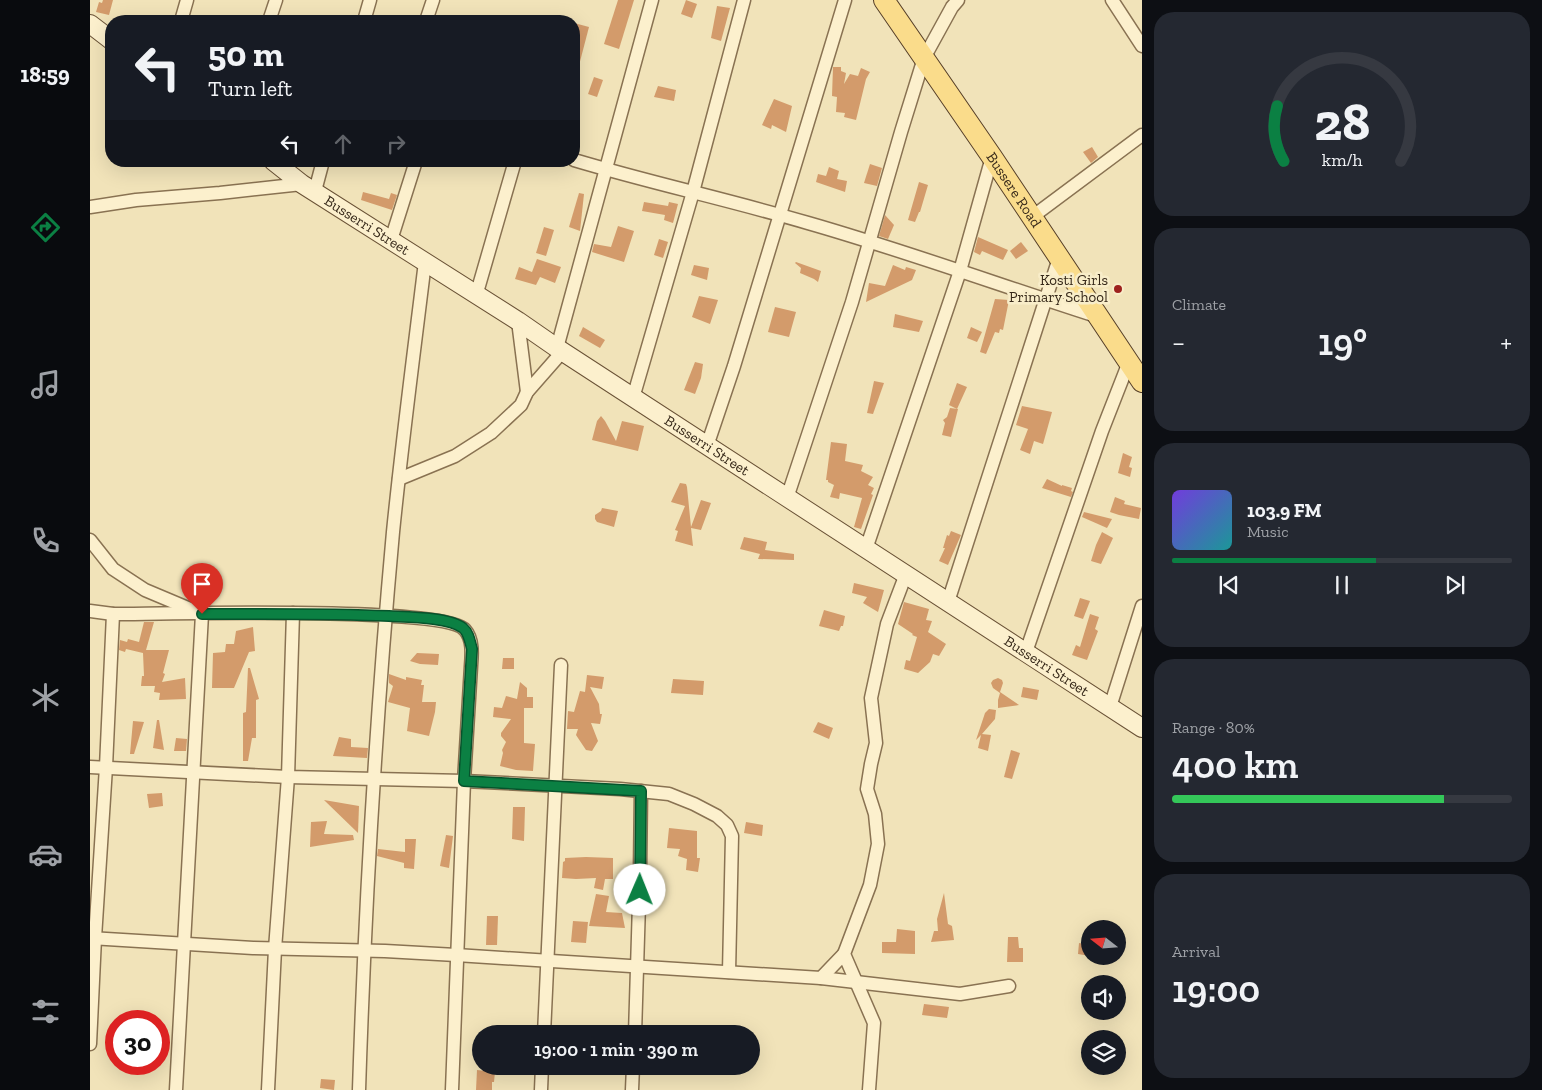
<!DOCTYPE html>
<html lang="en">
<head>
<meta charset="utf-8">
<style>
	:root { --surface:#171b24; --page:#242831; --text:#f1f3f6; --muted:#9ea1a6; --line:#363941; --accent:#0b8043 }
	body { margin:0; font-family:"Zilla Slab",serif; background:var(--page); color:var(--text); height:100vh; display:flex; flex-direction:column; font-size:19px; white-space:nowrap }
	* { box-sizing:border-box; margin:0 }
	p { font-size:16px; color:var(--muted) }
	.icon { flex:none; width:28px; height:28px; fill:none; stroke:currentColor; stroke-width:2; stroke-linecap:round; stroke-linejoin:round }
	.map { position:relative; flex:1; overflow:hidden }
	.side { display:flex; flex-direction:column; gap:12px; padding:12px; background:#0d0f14; width:400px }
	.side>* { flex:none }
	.hud { position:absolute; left:15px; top:15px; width:475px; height:152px; border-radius:20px; box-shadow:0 5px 20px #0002; background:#171b24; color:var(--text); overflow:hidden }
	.needle { width:32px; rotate:287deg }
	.buttons { position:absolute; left:991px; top:920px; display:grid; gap:10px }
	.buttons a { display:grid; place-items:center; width:45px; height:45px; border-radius:50%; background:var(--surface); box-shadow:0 5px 20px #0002; font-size:25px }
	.speed { position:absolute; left:15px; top:1010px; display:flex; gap:10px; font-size:25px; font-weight:700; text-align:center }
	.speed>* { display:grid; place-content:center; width:65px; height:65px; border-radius:50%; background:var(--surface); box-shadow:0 5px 20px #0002; line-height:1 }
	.speed .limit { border:8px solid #d22; background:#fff; color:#111 }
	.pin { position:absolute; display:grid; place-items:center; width:42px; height:42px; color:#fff; margin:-51px -21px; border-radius:50% 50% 50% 0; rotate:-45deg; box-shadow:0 0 5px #0007 }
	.pin .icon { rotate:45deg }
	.me { position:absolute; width:55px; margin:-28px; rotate:1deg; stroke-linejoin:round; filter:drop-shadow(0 0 4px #0008) }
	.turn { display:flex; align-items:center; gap:18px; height:105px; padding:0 20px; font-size:22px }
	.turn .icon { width:65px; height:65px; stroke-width:2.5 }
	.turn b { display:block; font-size:35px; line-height:42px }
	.lanes { display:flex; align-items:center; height:48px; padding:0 20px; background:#0003; justify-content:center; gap:25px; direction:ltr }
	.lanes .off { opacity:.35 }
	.big { font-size:38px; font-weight:600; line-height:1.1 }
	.side .widget { flex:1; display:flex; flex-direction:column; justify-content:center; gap:8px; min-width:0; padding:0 18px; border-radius:20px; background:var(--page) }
	.side .dial { align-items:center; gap:0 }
	.dial svg { height:130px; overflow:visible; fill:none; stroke:var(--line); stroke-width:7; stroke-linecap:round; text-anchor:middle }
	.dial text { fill:var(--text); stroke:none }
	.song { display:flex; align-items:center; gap:15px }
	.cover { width:60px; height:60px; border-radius:8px; background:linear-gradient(135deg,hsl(260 70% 55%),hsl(180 70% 35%)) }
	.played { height:5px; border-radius:2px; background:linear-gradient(90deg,var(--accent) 60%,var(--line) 60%) }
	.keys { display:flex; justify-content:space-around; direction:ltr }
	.heat { display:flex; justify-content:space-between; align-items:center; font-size:28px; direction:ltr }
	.charge { height:8px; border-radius:4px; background:linear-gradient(90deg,#34c759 80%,var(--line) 0) }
	.trip { position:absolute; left:382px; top:1025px; width:288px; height:50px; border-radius:25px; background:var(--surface); box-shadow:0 5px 20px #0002; font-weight:600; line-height:50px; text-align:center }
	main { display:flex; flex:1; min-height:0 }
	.menu { display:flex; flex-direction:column; width:90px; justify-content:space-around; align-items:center; background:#090b0e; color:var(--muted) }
	.menu .icon { width:35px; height:35px }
	.menu .on { color:var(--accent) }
	.menu b { font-size:22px; color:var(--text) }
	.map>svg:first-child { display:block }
	.building { fill:#d39b6b }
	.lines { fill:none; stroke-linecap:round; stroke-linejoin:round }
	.street-casing { stroke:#897252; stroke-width:15 }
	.secondary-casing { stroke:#6a5236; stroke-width:20 }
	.primary-casing { stroke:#563f28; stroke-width:22 }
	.street { stroke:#fcf0cd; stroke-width:12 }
	.secondary { stroke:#fcf0cd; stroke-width:18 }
	.primary { stroke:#fadc8b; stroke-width:20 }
	.route-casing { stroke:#07532c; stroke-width:12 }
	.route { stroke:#0b8043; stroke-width:9 }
	.poi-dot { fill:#9d211d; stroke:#f8edc9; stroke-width:2 }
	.labels { text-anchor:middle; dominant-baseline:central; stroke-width:5; stroke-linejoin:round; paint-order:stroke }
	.street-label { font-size:15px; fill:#362819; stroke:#f8edc9 }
	.poi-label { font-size:15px; fill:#362819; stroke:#f8edc9; text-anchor:end }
</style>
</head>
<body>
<main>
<nav class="menu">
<b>18:59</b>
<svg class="icon on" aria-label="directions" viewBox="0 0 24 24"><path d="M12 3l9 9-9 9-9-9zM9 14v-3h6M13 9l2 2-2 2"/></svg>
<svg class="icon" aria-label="music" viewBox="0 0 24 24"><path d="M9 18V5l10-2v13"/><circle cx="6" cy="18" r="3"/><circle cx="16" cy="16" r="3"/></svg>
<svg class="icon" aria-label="phone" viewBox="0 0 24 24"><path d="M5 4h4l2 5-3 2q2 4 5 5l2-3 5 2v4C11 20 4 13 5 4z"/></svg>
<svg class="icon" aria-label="climate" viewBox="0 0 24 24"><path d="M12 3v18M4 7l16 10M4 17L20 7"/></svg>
<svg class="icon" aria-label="car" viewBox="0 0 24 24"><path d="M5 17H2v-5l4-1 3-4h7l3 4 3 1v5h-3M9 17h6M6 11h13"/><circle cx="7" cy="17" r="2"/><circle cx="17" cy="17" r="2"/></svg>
<svg class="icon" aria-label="filters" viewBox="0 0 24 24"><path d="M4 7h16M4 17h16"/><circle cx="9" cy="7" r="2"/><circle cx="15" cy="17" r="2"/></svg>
</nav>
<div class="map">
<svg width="1052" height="1090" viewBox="0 0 1052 1090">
	<rect width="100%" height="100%" fill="#f1e3b9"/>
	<g class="building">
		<polygon points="13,0 23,0 19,15 6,12 9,2 12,3"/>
		<polygon points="528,0 544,0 529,49 514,44"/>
		<polygon points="596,0 607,4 602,18 591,14"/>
		<polygon points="627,6 640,8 631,41 621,38"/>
		<polygon points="484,23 499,27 487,73 484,73"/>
		<polygon points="743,67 751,67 751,71 756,73 754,84 760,74 768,76 771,68 780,72 776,79 766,120 754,117 755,113 746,112 747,97 742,96"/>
		<polygon points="504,77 513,80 507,97 498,94"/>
		<polygon points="568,86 586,90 584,101 564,97"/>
		<polygon points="684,99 702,106 696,132 682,125 681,129 672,125"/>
		<polygon points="1002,147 1008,157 1001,163 993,152"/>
		<polygon points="780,164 792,168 787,186 774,183"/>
		<polygon points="739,167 749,171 747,179 757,181 755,192 726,182 728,174 736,176"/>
		<polygon points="829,182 838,185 830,212 829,212 825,222 818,220"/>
		<polygon points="273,192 299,199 301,193 307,195 302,210 271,200"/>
		<polygon points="489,193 494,194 490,231 479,227"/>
		<polygon points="554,202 578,206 579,202 588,204 583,223 574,220 575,215 552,211"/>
		<polygon points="795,215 804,225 798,239 789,236"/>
		<polygon points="528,226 544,231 534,262 502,252 504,244 521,247"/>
		<polygon points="454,227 464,230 456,256 446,253"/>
		<polygon points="888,237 918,250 913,260 892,251 890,255 884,252"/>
		<polygon points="569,239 578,242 573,258 564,255"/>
		<polygon points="931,242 938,251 926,259 920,251"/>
		<polygon points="447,259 471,267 465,283 450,277 446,285 425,279 429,267 442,272"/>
		<polygon points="706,262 731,271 728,282 724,279 710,273 711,268 705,263"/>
		<polygon points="604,265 619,268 617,280 601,275"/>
		<polygon points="803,265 815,270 816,267 826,270 822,280 776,302 779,283 795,286"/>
		<polygon points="609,296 628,300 620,324 602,317"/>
		<polygon points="905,299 919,300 913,330 910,329 909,333 905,332 896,354 890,352"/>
		<polygon points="685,307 706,312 699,337 678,332"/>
		<polygon points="805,314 833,321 829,332 803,327"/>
		<polygon points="493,327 515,340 510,348 489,336"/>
		<polygon points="881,327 892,332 887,342 877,338"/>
		<polygon points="605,362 613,364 611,378 605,394 594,390"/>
		<polygon points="784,381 794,383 783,414 777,413"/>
		<polygon points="867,383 877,387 867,409 859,405"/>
		<polygon points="932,406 962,412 953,444 944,441 940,454 930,450 938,429 926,425"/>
		<polygon points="860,408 868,409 861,437 852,435 855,423 853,420 857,417"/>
		<polygon points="511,416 515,421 526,441 532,421 554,426 548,451 502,440 507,421"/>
		<polygon points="741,442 757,444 755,461 773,465 771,471 783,477 778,485 784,488 781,494 783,495 771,529 764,527 772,498 750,493 749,499 740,497 744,485 738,482 738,480 736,480"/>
		<polygon points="1033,453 1042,457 1039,467 1042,468 1040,477 1028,473"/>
		<polygon points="957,479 972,486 972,485 982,488 981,491 983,492 981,497 952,488"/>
		<polygon points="590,483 596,484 597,487 601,527 611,500 621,503 611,530 601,528 603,546 585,541 588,531 585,530 595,506 581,502"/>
		<polygon points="1025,497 1035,501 1034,504 1051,508 1049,519 1029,515 1020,512"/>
		<polygon points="512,508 528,511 524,527 507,522 505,519 505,515 511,511"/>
		<polygon points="994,512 1022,519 1017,528 992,517"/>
		<polygon points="861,531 871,535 858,565 849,561 855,548 853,548 857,535 859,536"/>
		<polygon points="1012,532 1023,538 1011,564 1001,561 1006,545"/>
		<polygon points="654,537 677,542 675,550 704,554 704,560 668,559 670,554 650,549"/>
		<polygon points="764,583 794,590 788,612 773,603 777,597 762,593"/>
		<polygon points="990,598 1000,601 993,619 984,616"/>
		<polygon points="814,602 839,609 836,620 842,621 838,632 856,644 849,656 843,654 840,662 828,673 814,669 816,660 820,661 827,637 822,635 823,634 808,624"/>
		<polygon points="734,610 755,616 753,626 751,626 749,631 729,626"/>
		<polygon points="1000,614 1009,617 1005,629 1008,631 997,660 982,655 986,645 990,647"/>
		<polygon points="54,622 64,622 56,650 79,650 73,673 75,674 72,682 95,678 96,699 69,700 70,693 64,692 65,686 51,686 52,676 54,676 53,653 36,649 35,652 29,650 30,640 37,642 38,639 49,642"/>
		<polygon points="163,627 165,651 159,652 144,688 122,688 123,653 135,652 136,644 144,644 146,631"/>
		<polygon points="327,653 349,654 348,665 330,664 320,661"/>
		<polygon points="413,658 424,658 424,669 412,669"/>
		<polygon points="158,668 160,668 169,699 166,700 166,738 162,738 158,761 153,761 153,713 156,712"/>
		<polygon points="299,674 316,680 316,677 332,680 331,685 334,685 332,702 346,702 345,712 339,736 317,731 320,708 298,702 303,686 299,683"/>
		<polygon points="497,675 514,677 512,689 500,687 509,704 510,714 512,714 510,724 501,723 508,741 502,751 496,750 486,735 488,729 477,729 478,711 484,712 490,691 495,692"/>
		<polygon points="908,678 912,680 913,683 910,692 929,705 908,708 908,700 910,693 903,688 901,683 903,680"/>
		<polygon points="583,679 614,681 613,695 581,693"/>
		<polygon points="430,682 437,688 437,697 443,697 443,708 434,708 434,743 445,744 443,771 426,770 410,766 413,753 412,750 416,742 411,736 411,733 421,719 403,717 404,707 412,708 416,696 427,699"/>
		<polygon points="933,687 949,690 947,700 931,697"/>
		<polygon points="899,709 906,710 905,719 892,734 901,735 898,751 888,748 891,735 886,740 895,713"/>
		<polygon points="67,720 69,720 74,750 63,748"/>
		<polygon points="43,721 54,722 44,754 40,754"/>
		<polygon points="728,722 743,728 739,739 723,732"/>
		<polygon points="249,737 261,739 261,747 278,748 277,758 243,756"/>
		<polygon points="86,738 97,739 96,751 84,751"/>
		<polygon points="921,750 930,753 922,779 914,777"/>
		<polygon points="72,793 73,806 59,808 57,794"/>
		<polygon points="234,800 269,806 268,833"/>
		<polygon points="423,807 435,807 434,841 422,839"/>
		<polygon points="237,821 234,834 263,835 264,840 220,847 221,822"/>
		<polygon points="656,822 673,825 672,836 654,833"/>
		<polygon points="579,828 607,831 607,858 610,858 608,872 596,870 597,859 588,856 590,849 577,848"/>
		<polygon points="356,835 363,836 359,868 350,866"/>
		<polygon points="315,839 326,839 324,869 314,868 314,863 287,856 288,849 315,852"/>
		<polygon points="496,857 523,858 523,879 515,879 513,890 504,888 506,878 486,879 472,878 473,862 475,861 475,858"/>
		<polygon points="854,893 858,924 862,926 864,940 841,942 844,931 848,931 847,919"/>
		<polygon points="506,894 519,896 516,912 532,913 535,928 499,926"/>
		<polygon points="397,916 408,916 407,945 396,945"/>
		<polygon points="483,921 498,922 496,943 481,942"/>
		<polygon points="807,929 825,931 825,954 792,953 792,942 806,942"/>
		<polygon points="918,937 928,937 929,948 933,948 933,962 917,962"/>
		<polygon points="989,943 1000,945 1000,956 988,954"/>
		<polygon points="834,1004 859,1007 857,1018 832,1015"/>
		<polygon points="387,1070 405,1072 404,1082 402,1082 402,1090 386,1090"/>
		<polygon points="231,1079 245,1080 244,1090 230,1088"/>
	</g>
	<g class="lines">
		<defs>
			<g id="street">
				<polyline points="1022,0 1052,46"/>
				<polyline points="91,21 97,0"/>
				<polyline points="179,21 186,0"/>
				<polyline points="274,21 280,0"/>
				<polyline points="336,21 343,0"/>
				<path d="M484 160C561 183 640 200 718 223 816 251 912 286 1009 317"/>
				<polyline points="225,191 233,161"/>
				<polyline points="0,207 46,200 130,193 212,184"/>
				<polyline points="942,217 1052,135"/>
				<polyline points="301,240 326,161"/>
				<polyline points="386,296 425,161"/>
				<polyline points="428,321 437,392"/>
				<polyline points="467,348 562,0"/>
				<polyline points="543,398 603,192 654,0"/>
				<polyline points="617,446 644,366 755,0"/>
				<polyline points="309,479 365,456 401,433 431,405 437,392 473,351"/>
				<polyline points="697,498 762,302 811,132 834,58 862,7 868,0"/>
				<polyline points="0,540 23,569 55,590 112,614 86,1090"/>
				<polyline points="776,549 870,271 902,157"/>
				<polyline points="858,602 969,258"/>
				<path d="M0 611 23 614C70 614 354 606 375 630 383 639 382 654 381 666L374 781 362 1090"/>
				<polyline points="936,652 1012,431 1039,362"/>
				<polyline points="1020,707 1052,606"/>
				<polyline points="0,767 198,777 374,781 530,789 579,794 604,804 627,816 637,825 642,836 639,972"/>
				<polyline points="0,938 163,948 295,951 366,955 731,978 870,994 919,986"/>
				<polyline points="731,978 754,954"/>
				<polyline points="454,1034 471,665"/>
				<polyline points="545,1034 550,871 551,791"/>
				<polyline points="0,1044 5,938 16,767 23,614"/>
				<polyline points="178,1090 185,949 198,777 203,613"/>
				<path d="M269 1090C275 904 286 718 303 532 312 442 324 352 335 262"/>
				<polyline points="451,1090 452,1066"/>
				<polyline points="542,1090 543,1066"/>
				<polyline points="779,1090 784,1023 754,954 780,885 788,844 785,814 777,789 781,764 786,743 781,698 797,624 816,574"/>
			</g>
			<g id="secondary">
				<polyline points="0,24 21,40"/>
				<path id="s1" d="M183 161 212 184 428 321 467 348 1052 728"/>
			</g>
			<g id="primary">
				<path id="s2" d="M794 0 902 157 1052 382"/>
			</g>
		</defs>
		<use href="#street" class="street-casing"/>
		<use href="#secondary" class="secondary-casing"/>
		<use href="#primary" class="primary-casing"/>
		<use href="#street" class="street"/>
		<use href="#secondary" class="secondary"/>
		<use href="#primary" class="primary"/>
	</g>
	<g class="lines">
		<defs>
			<path id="route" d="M112 614C174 614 236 613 299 616 317 617 359 617 373 628 379 633 380 642 382 649L374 781 551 791 550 890"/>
		</defs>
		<use href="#route" class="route-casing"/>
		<use href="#route" class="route"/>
	</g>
	<circle class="poi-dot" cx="1028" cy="289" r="5"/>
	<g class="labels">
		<g class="street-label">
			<text stroke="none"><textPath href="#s2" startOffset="230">Bussere Road</textPath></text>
			<text stroke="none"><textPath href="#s1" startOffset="114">Busserri Street</textPath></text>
			<text stroke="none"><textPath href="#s1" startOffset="519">Busserri Street</textPath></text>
			<text stroke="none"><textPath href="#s1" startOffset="924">Busserri Street</textPath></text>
		</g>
		<g class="poi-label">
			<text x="1018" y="280">Kosti Girls<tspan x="1018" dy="17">Primary School</tspan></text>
		</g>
	</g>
</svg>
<div class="buttons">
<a><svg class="needle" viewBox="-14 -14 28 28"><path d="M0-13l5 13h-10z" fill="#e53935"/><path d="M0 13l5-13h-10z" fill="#9ea1a6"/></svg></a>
<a><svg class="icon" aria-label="sound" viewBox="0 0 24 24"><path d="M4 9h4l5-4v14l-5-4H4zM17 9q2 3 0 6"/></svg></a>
<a><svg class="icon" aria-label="layers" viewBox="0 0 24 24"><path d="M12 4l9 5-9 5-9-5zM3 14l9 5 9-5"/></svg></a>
</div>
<div class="speed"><div class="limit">30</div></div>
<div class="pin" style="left:112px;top:614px;background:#d93025"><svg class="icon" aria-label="arrive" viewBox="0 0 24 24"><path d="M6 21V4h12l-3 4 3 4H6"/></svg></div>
<svg class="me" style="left:550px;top:890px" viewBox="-20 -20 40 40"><circle r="19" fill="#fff"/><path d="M0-13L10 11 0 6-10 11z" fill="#0b8043"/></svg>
<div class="trip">19:00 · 1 min · 390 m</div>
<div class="hud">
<div class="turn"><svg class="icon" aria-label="left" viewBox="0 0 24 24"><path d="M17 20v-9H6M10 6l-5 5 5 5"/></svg><div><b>50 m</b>Turn left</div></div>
<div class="lanes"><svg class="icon" aria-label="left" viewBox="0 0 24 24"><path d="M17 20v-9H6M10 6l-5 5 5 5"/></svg><svg class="icon off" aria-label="ahead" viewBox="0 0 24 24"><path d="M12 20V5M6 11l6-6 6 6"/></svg><svg class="icon off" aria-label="right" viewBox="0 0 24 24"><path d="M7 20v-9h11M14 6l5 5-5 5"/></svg></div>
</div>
</div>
<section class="side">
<div class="widget dial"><svg viewBox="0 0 100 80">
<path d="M14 69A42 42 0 1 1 86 69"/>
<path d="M14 69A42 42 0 0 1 10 35" stroke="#0b8043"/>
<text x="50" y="56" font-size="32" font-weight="700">28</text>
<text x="50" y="72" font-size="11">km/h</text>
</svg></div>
<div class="widget"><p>Climate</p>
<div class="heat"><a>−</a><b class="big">19°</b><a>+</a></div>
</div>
<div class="widget">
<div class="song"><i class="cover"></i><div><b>103.9 FM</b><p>Music</p></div></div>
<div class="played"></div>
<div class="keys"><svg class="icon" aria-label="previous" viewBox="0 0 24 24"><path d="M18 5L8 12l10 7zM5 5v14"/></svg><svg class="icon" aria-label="pause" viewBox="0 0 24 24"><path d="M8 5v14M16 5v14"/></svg><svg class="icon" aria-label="next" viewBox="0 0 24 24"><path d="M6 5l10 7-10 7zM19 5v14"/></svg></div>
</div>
<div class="widget"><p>Range · 80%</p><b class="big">400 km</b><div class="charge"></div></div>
<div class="widget"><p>Arrival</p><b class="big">19:00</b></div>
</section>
</main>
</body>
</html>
